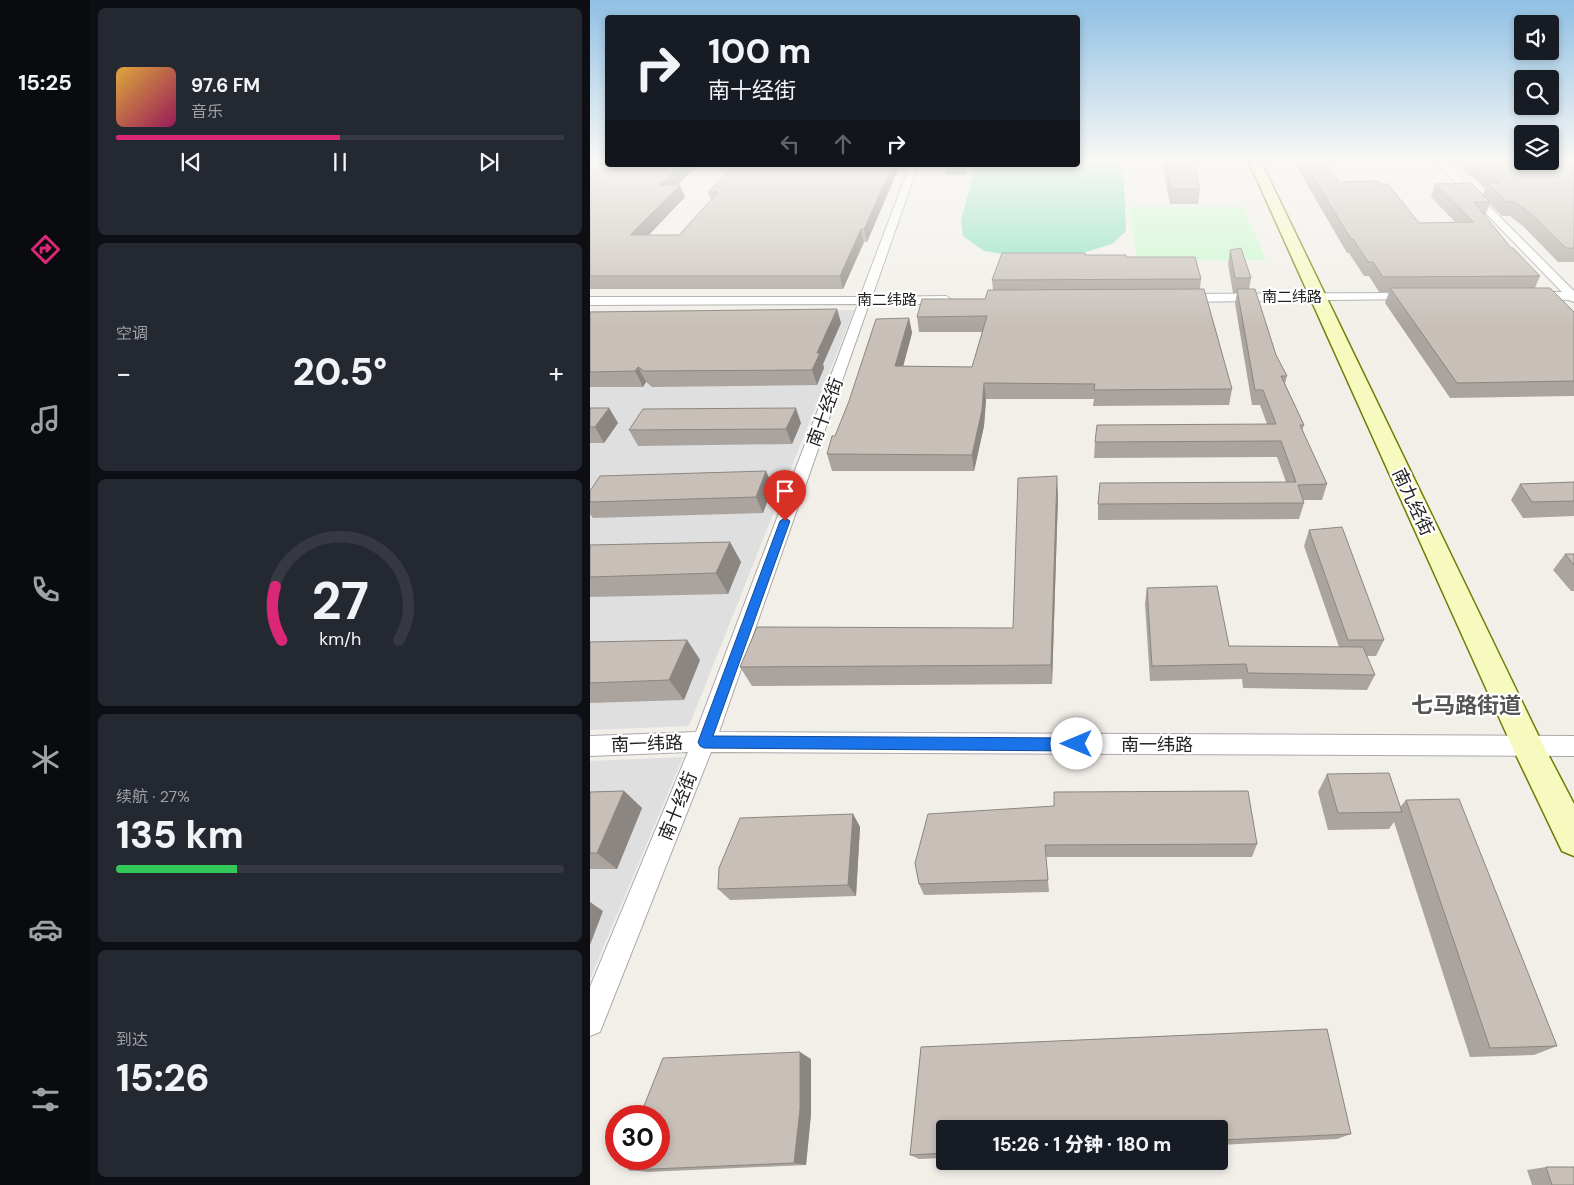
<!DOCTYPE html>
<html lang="zh">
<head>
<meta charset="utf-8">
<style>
	:root { --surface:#171b24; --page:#242831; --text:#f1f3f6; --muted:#9ea1a6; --line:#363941; --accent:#db2777 }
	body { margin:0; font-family:"DM Sans","Noto Sans SC",sans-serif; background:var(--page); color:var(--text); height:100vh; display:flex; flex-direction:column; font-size:19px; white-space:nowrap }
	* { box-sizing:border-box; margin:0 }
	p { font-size:16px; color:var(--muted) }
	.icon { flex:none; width:28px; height:28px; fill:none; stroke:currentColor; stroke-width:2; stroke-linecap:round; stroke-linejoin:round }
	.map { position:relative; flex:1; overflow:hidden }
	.drawer { display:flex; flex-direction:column; gap:8px; padding:8px; background:#0d0f14; width:500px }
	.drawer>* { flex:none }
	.guide { position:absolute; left:15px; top:15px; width:475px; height:152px; border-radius:5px; box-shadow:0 2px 8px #0003; background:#171b24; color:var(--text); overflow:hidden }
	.fabs { position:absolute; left:924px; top:15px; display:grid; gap:10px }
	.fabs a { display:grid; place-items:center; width:45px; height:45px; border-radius:5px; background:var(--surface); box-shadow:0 2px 8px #0003; font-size:25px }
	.speed { position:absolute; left:15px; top:1105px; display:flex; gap:10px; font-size:25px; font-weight:700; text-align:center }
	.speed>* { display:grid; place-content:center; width:65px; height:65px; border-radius:50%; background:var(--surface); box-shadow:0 2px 8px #0003; line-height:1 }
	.speed .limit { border:8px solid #d22; background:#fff; color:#111 }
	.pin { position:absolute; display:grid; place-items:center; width:42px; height:42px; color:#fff; margin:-51px -21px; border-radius:50% 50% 50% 0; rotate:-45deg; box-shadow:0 0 5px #0007 }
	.pin .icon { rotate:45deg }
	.me { position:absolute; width:55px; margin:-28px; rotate:270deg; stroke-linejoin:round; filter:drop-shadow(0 0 4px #0008) }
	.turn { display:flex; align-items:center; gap:18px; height:105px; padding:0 20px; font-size:22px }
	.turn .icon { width:65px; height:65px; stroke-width:2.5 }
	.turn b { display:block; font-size:35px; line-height:42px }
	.lanes { display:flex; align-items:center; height:48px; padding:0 20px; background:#0003; justify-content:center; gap:25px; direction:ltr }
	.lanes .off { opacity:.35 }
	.big { font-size:38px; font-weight:800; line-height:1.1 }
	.drawer .tile { flex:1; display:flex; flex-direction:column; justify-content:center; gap:8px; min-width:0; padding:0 18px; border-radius:8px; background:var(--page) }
	.drawer .dial { align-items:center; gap:0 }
	.dial svg { height:130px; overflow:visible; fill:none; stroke:var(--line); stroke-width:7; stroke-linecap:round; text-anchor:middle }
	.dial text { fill:var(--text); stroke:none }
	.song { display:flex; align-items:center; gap:15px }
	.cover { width:60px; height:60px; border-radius:8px; background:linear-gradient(135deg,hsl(40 70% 55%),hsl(330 70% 35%)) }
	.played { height:5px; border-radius:2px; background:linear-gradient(90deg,var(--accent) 50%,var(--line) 50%) }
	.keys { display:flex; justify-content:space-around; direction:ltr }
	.heat { display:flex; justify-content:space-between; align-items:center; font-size:28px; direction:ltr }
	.charge { height:8px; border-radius:4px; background:linear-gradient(90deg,#34c759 27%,var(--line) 0) }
	.trip { position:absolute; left:346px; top:1120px; width:292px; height:50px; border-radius:5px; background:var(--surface); box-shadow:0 2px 8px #0003; font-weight:800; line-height:50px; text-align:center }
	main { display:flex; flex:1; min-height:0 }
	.tab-bar { display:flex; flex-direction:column; width:90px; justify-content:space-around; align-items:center; background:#090b0e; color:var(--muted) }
	.tab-bar .icon { width:35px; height:35px }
	.tab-bar .selected { color:var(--accent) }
	.tab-bar b { font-size:22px; color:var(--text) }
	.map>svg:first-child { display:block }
	.residential { fill:#e0dfdf }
	.park { fill:#c8facc }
	.pitch { fill:#88e0be }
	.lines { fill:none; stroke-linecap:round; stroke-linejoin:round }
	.street-casing { stroke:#a9a9a9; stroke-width:2 }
	.secondary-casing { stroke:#707d05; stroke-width:3 }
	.street { fill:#fff; fill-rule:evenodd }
	.secondary { fill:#f7fabf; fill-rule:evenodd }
	.wall { fill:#aba49e }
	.shaded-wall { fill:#8b8681 }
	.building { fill:#c7bfb8; stroke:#8b8681 }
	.route { fill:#1a73e8; stroke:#114b97 }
	.labels { text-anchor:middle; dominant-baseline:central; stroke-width:4.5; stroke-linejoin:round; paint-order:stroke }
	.far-street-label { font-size:15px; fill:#222; stroke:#fff }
	.street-label { font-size:18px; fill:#222; stroke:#fff }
	.district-label { font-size:22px; font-weight:bold; fill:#555; stroke:#fff }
</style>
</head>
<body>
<main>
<nav class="tab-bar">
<b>15:25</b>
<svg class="icon selected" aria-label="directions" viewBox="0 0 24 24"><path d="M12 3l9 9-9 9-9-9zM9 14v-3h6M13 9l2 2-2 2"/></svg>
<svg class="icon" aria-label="music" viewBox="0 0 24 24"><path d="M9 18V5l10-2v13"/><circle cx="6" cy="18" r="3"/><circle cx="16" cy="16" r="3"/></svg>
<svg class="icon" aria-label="phone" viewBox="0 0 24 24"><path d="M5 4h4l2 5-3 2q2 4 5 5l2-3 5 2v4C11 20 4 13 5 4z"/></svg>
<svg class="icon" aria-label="climate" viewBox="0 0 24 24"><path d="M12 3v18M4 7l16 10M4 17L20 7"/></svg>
<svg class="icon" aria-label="car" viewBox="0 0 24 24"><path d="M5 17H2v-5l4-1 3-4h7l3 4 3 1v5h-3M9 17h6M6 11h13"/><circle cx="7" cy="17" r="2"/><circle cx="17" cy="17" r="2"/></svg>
<svg class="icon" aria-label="filters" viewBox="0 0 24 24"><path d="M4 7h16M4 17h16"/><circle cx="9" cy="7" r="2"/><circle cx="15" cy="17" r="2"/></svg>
</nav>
<section class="drawer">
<div class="tile">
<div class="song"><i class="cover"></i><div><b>97.6 FM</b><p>音乐</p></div></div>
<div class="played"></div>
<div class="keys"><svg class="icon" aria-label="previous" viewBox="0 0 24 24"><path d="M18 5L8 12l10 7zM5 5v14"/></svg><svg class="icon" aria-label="pause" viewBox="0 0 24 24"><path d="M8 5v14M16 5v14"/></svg><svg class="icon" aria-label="next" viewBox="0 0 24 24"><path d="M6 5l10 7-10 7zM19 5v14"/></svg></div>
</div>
<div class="tile"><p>空调</p>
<div class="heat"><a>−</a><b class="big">20.5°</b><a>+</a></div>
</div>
<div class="tile dial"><svg viewBox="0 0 100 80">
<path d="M14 69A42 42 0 1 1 86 69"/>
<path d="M14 69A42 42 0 0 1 10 36" stroke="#db2777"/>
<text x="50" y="56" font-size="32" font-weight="700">27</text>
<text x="50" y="72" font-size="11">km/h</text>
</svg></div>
<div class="tile"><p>续航 · 27%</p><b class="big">135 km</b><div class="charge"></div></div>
<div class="tile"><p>到达</p><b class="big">15:26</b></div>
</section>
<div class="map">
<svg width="984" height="1185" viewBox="0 0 984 1185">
	<rect width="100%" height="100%" fill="#f2efe9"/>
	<g class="residential">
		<polygon points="264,310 99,726 0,730 0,311"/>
		<polygon points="93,757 0,979 0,761"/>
	</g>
	<polygon class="park" points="539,207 653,207 676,260 547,261"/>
	<polygon class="pitch" points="488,162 524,162 529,165 534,182 536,231 522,244 499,251 478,256 445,259 394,251 373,236 371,220 385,169 391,165 488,165"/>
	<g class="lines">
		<defs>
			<g id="street">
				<polygon points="846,162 855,162 984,291 984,302 979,300 940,298 938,296 944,292 972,292"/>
				<polygon points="320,165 328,165 282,297 356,296 362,300 356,304 279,304 129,732 984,736 984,756 121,752 10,1032 0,1036 0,987 98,752 0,756 0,736 106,732 268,304 0,305 0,297 270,297"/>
				<polygon points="821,293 827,297 825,299 591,302 585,298 591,294"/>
			</g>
			<polygon id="secondary" points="659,162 671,162 949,737 984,804 984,856 972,851 927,757"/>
		</defs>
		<use href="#street" class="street-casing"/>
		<use href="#secondary" class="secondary-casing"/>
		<use href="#street" class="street"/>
		<use href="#secondary" class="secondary"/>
	</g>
	<g class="wall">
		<polygon points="0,162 18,165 108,165 87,185 95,197 59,235 89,235 121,200 118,192 145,165 310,165 277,242 274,242 253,289 0,289"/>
		<polygon points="572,162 603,162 610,189 608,204 580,204"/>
		<polygon points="704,162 736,162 749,182 829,223 865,222 841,197 845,184 893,194 895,188 864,162 984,162 984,262 968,262 934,227 920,216 912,216 900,204 895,216 921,248 950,276 945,288 984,312 984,396 860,398 795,303 799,292 789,292 779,276 774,276 759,253 757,253"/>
		<polygon points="355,165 378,165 375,175 357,175"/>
		<polygon points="640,250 661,278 659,289 686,355 697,376 695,384 714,425 712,431 737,484 732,500 713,500 714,503 709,519 508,520 508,504 696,482 687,457 504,458 505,442 677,424 670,405 662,405 645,303 647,293 643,293 638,264"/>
		<polygon points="495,255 536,257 611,279 610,289 642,389 639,405 503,406 504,399 396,399 394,426 384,471 242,471 237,454 245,436 319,318 322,333 313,366 382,367 393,332 329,332 327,317 395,299 403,290 402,280"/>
		<polygon points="247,309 251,323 233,364 234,368 227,385 62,387 56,382 53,387 0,387 0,312"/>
		<polygon points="0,408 19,408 28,423 14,443 0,443"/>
		<polygon points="211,423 202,444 48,446 39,430"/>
		<polygon points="176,471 183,487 173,513 3,518 0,514 0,491"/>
		<polygon points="984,482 984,516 933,518 921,500 930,484"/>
		<polygon points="468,496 462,684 162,686 150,667 423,628"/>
		<polygon points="719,530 794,640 786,656 776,656 785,675 777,690 653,688 652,679 560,681 555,604 557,588 639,646 749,647 714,546"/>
		<polygon points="140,542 151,562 138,594 0,597 0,545"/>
		<polygon points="975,554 984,554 984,591 981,591 963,570"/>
		<polygon points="97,640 110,660 94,700 0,703 0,642"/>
		<polygon points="737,774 810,807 816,800 967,1046 944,1055 880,1057 804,822 799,829 738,830 728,792"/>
		<polygon points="34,791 52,808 27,869 0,869 0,792"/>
		<polygon points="263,814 270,827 266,896 140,900 128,889"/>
		<polygon points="338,814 667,844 662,857 456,857 459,892 334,895 329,884"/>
		<polygon points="737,1029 761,1134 747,1139 630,1145 630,1129 355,1129 355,1158 329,1159 320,1155 331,1047"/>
		<polygon points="221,1059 221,1114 216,1165 58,1172 39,1170"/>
		<polygon points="956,1167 984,1185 942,1185 937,1170"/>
	</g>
	<g class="shaded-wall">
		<polygon points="91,165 108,165 74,197 69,185"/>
		<polygon points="303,165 310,165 277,242 274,229"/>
		<polygon points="374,165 378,165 375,175"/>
		<polygon points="90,185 95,197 46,248 40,235"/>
		<polygon points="271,229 274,242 253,289 250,276"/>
		<polygon points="247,309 251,323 233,364 234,368 227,385 222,370 227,353"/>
		<polygon points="319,318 322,333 309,382 305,366"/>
		<polygon points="48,367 56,382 53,387 45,371"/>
		<polygon points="394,383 396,399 394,426 384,471 382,455"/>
		<polygon points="19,408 28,423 14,443 5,427"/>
		<polygon points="206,408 211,423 202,444 196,429"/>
		<polygon points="176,471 183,487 173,513 166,497"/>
		<polygon points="467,476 468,496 462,684 461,665"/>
		<polygon points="140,542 151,562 138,594 126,573"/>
		<polygon points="97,640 110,660 94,700 79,680"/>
		<polygon points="34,791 52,808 27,869 7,853"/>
		<polygon points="263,814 270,827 266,896 258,885"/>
		<polygon points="0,902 13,911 0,945"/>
		<polygon points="210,1052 221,1059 221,1114 216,1165 204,1163"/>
	</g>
	<g class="building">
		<polygon points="0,162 18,162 18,165 91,165 69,185 90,185 40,235 89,235 128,192 118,192 145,165 303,165 274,229 271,229 250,276 0,276"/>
		<polygon points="576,162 603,162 610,189 581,189"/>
		<polygon points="714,162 736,162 749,182 788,181 791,184 798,184 829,223 884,222 845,184 881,183 900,202 884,202 921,248 923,248 950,276 793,277 783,262 778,262 763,239 761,239"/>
		<polygon points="884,162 984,162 984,248 976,248 940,213 925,202 917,202 897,183 910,183"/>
		<polygon points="651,248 661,278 645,278 640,250"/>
		<polygon points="412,253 495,253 495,255 536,255 536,257 605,257 611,279 402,280"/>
		<polygon points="800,288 960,288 984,312 984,381 867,383"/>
		<polygon points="614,289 642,389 504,390 505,384 394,383 392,410 382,455 237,454 242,436 245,436 259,401 286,319 319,318 305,366 382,367 397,316 327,317 332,299 395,299 398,290"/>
		<polygon points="647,289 665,289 686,355 697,376 691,376 714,425 710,425 737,484 708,485 714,503 508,504 510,483 706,482 691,441 505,442 507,425 686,424 673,390 665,390"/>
		<polygon points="247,309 227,353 230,353 222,370 54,371 48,367 45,371 0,372 0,312"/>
		<polygon points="0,408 19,408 5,427 0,427"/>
		<polygon points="206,408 196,429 39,430 53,409"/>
		<polygon points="176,471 166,497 0,502 0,491 10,476"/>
		<polygon points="467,476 461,665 150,667 167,627 423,628 428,478"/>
		<polygon points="984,482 984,501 942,502 930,484"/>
		<polygon points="752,527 794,640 758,640 719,530"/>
		<polygon points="140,542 126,573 0,577 0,545"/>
		<polygon points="975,554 984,554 984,565"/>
		<polygon points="627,586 639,646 773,647 785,675 658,673 656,664 562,666 557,588"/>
		<polygon points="97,640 79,680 0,683 0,642"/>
		<polygon points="799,773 812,812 748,813 737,774"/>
		<polygon points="34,791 7,853 0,853 0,792"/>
		<polygon points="658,791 667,844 455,845 458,880 329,884 325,863 338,814 464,806 464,792"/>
		<polygon points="869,799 967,1046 900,1048 816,800"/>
		<polygon points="263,814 258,885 128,889 129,868 150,818"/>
		<polygon points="737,1029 761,1134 630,1140 630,1129 355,1129 355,1153 320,1155 331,1047"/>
		<polygon points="210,1052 210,1109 204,1163 39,1170 40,1159 69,1159 69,1116 50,1116 73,1058"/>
		<polygon points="956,1167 984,1167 984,1185 962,1185"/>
	</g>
	<linearGradient id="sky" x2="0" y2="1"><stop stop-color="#8fc0e4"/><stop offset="0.49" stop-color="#f9f8f5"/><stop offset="1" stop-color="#f9f8f5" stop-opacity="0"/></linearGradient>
	<rect width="984" height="328" fill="url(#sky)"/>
	<polygon class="route" points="195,518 200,521 123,736 487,738 492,740 494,744 492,749 487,751 114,748 110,746 108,742 190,521"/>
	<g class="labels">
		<g class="far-street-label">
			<text x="702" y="297">南二纬路</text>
			<text x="297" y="300">南二纬路</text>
		</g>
		<g class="street-label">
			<text transform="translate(235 412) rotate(-70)">南十经街</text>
			<text transform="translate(823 502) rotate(65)">南九经街</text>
			<text transform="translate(57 744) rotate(-2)">南一纬路</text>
			<text x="567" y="745">南一纬路</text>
			<text transform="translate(88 806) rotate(-68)">南十经街</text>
		</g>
		<g class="district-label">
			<text x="876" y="705">七马路街道</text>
		</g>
	</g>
</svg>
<div class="fabs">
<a><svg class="icon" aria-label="sound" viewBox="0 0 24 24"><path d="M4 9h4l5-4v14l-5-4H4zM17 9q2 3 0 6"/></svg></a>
<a><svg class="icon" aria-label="search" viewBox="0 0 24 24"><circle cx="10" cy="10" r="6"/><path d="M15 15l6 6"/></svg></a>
<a><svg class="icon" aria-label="layers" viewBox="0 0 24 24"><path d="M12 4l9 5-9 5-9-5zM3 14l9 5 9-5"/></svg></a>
</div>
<div class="speed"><div class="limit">30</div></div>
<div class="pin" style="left:195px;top:521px;background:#d93025"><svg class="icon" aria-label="arrive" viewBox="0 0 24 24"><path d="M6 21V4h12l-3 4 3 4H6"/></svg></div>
<svg class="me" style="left:487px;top:744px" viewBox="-20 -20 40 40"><circle r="19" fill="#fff"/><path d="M0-13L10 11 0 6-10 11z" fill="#1a73e8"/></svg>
<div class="trip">15:26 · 1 分钟 · 180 m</div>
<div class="guide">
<div class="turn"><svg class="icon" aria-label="right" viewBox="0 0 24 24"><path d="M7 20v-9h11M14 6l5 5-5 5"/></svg><div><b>100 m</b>南十经街</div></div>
<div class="lanes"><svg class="icon off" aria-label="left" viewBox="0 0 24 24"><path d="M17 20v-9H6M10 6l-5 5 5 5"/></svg><svg class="icon off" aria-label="ahead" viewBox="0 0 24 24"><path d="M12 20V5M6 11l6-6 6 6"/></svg><svg class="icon" aria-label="right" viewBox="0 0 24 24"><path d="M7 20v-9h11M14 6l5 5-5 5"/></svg></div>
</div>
</div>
</main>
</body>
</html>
